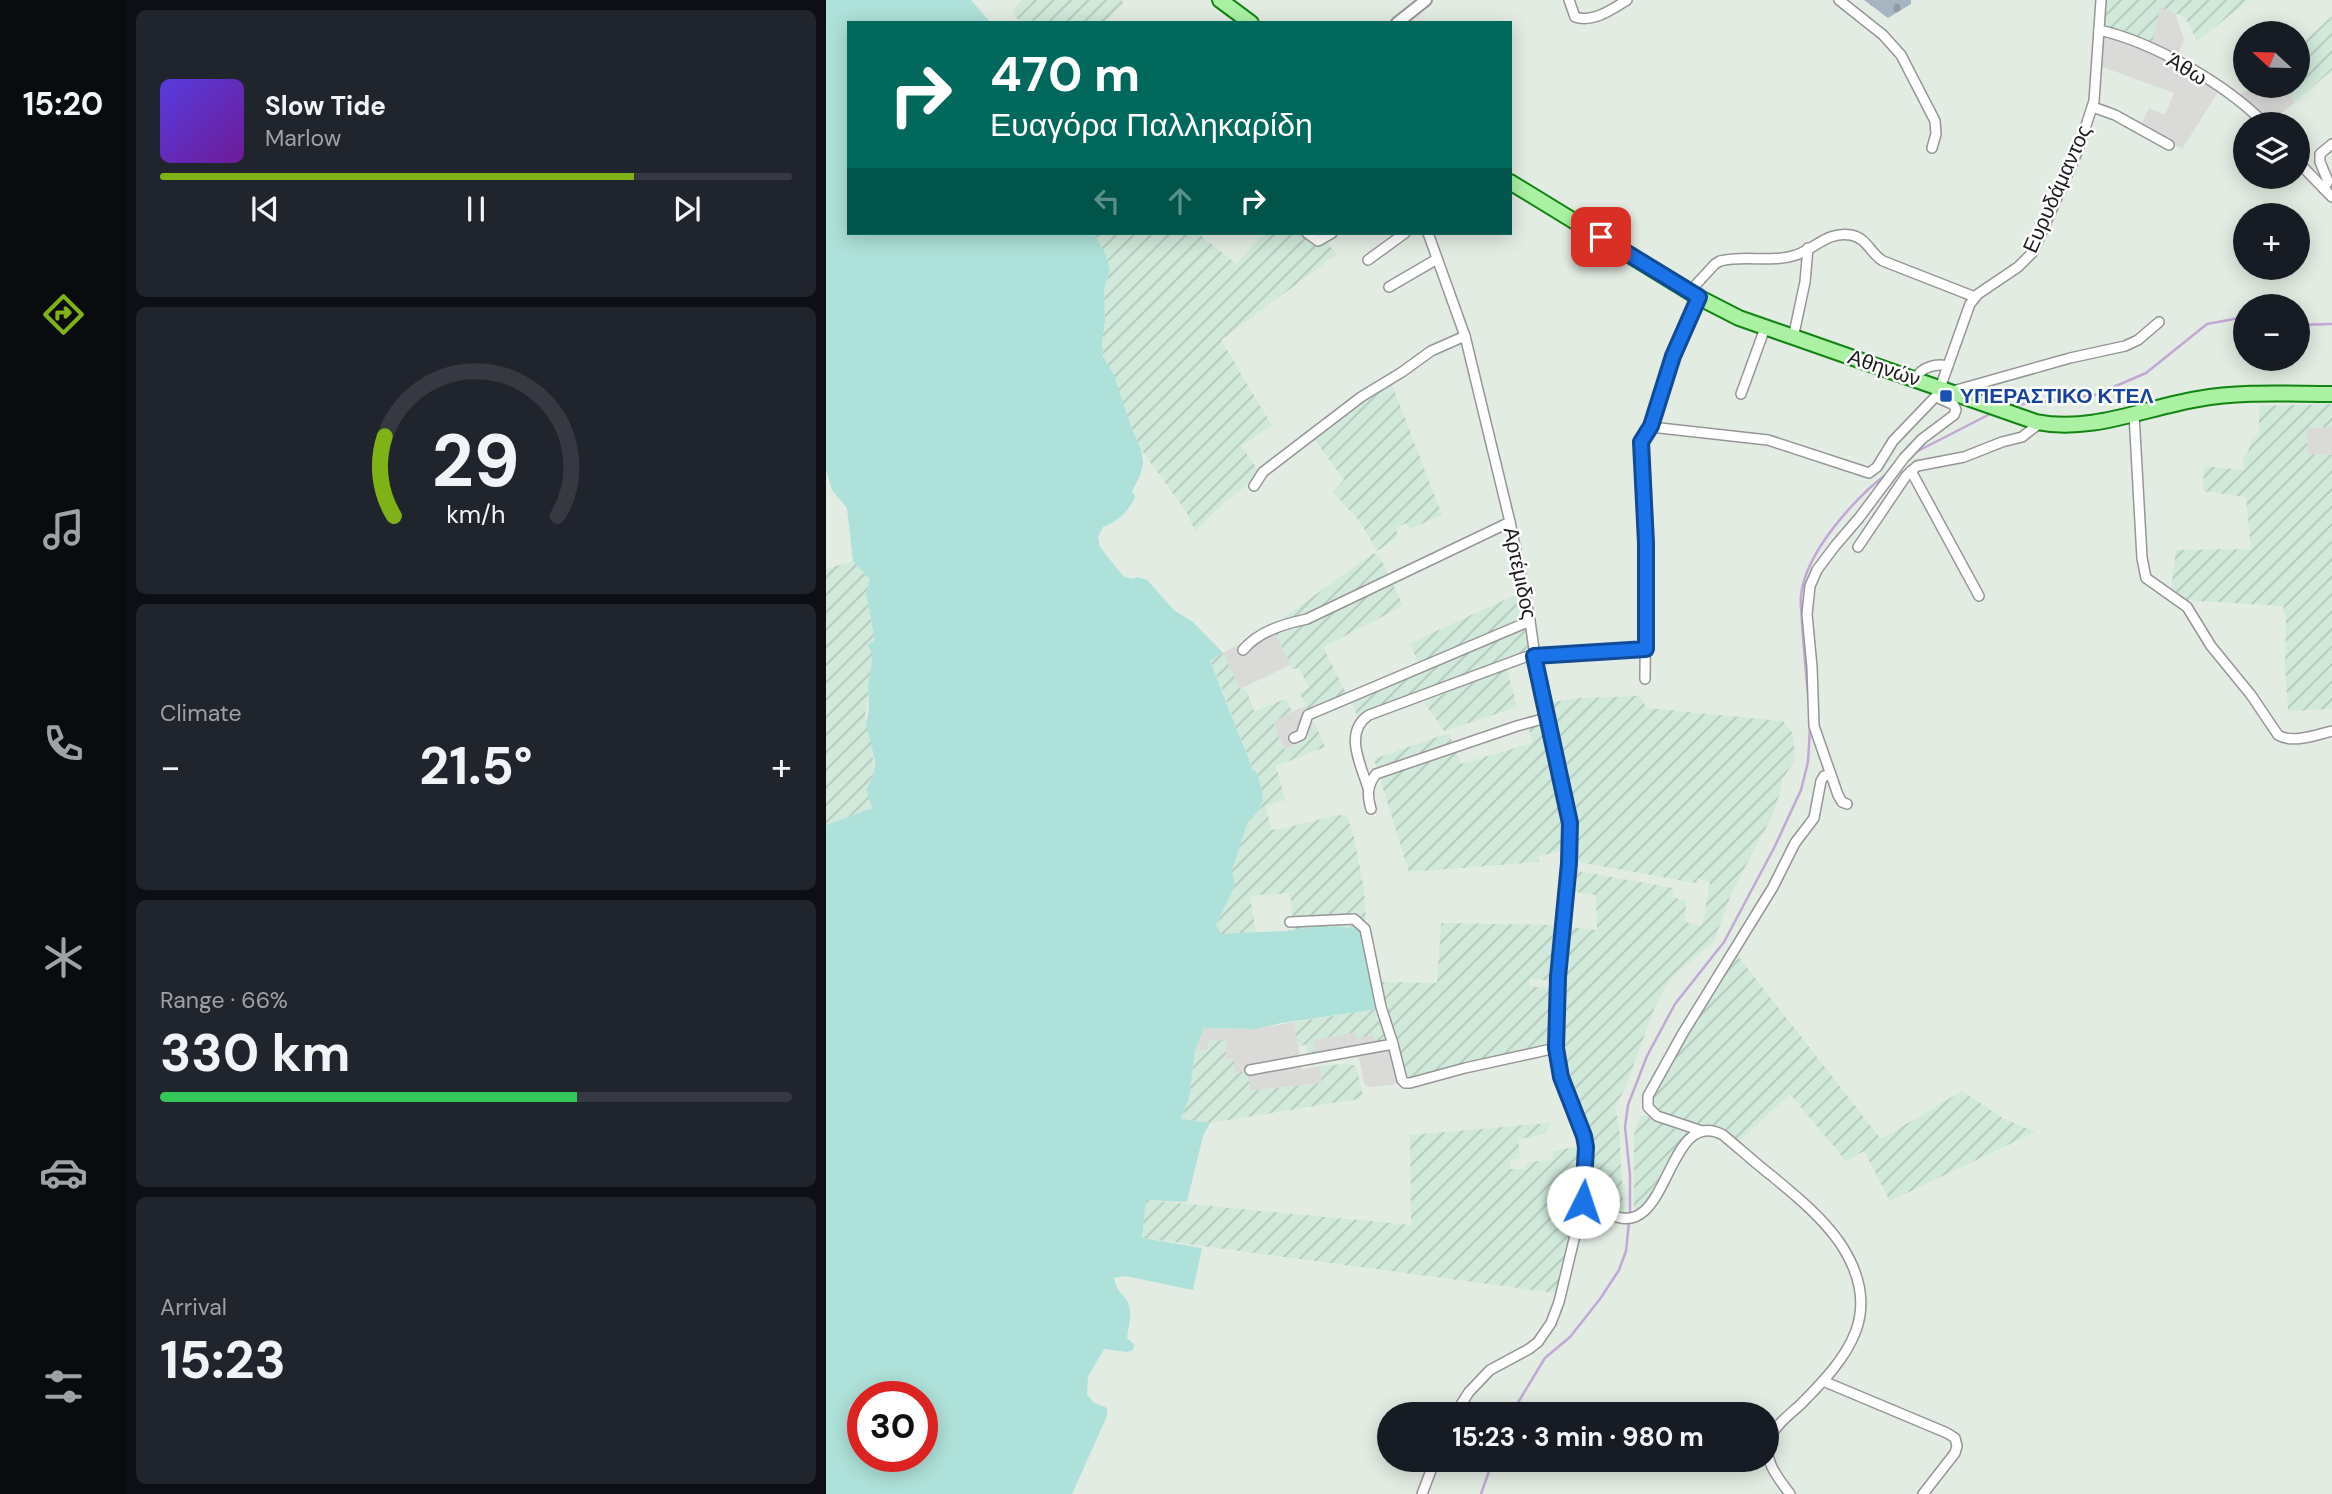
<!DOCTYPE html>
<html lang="en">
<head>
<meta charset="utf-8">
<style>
	:root { --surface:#171b24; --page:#20242c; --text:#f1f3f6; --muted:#9ea1a6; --line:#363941; --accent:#7eb216 }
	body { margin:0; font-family:"DM Sans",sans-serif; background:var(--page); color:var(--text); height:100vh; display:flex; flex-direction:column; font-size:26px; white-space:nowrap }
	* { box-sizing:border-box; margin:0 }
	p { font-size:23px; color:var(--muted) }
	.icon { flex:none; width:38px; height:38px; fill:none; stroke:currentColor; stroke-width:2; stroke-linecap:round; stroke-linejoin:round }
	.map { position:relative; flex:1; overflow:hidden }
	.side { display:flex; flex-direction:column; gap:10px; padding:10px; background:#0d0f14; width:700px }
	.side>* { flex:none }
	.guide { position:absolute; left:21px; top:21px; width:665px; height:214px; border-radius:0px; box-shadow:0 4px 18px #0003; background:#00695c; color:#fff; overflow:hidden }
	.needle { width:46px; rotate:292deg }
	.fabs { position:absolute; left:1407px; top:21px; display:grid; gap:14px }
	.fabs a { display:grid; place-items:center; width:77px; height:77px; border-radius:50%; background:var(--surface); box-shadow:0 4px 18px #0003; font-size:35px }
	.speed { position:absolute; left:21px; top:1381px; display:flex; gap:14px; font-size:35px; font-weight:700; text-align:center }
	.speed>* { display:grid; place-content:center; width:91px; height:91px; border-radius:50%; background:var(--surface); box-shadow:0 4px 18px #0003; line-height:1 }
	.speed .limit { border:10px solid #d22; background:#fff; color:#111 }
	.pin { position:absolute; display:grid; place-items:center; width:60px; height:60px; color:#fff; margin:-30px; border-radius:14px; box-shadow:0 4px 10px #0006 }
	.me { position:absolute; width:77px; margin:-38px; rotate:4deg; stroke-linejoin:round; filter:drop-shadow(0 0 5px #0008) }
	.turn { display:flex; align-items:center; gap:24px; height:147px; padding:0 28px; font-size:32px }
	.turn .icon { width:91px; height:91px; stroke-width:2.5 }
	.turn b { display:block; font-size:49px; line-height:60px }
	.lanes { display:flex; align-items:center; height:66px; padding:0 28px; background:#0003; justify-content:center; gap:35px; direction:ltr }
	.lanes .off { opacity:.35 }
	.big { font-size:52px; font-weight:700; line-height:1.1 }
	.side .widget { flex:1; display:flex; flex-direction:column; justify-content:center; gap:10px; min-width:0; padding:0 24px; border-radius:10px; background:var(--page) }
	.side .dial { align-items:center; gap:0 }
	.dial svg { height:182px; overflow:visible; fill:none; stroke:var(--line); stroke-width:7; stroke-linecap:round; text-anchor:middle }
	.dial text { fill:var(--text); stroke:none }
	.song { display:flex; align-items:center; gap:21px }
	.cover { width:84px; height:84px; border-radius:10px; background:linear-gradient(135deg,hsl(250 70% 55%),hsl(280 70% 35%)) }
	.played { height:7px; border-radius:4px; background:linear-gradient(90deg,var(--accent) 75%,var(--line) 75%) }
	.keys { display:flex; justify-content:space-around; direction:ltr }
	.heat { display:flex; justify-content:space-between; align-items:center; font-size:38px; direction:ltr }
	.charge { height:10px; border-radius:5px; background:linear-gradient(90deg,#34c759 66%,var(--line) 0) }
	.trip { position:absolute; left:551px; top:1402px; width:402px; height:70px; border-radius:35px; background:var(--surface); box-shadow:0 4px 18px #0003; font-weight:700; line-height:70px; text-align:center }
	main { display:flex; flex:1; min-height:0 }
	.tab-bar { display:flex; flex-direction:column; width:126px; justify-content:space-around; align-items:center; background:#090b0e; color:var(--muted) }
	.tab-bar .icon { width:49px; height:49px }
	.tab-bar .current { color:var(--accent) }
	.tab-bar b { font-size:32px; color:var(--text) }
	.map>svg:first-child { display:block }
	.residential { fill:#dadad9 }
	.farmland { fill:url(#farmland-furrows) }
	.grass { fill:#aee1d9; fill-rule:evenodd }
	.cemetery { fill:url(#cemetery-stones) }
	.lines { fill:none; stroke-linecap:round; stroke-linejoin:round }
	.stream { stroke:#c1a8d5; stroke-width:2.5 }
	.minor-casing { stroke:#969696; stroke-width:12 }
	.tertiary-casing { stroke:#969696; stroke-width:14 }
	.primary-casing { stroke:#118411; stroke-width:18 }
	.minor { stroke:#fff; stroke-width:9 }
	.tertiary { stroke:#fff; stroke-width:10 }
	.primary { stroke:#abf1a4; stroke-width:14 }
	.route-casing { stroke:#114b97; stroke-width:18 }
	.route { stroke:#1a73e8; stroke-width:12 }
	.transit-dot { fill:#1a4fb4; stroke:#fff; stroke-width:2.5 }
	.labels { text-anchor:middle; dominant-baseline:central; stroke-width:5; stroke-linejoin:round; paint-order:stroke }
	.street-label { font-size:21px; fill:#1c1c1c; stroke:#fff }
	.transit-label { font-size:21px; font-weight:bold; fill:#164399; stroke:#fff; text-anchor:start }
</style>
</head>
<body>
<main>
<nav class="tab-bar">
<b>15:20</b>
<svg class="icon current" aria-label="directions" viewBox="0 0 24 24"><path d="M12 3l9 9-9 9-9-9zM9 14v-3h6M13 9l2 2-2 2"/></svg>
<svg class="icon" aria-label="music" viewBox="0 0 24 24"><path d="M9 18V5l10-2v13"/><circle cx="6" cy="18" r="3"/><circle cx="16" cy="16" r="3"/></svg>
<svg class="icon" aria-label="phone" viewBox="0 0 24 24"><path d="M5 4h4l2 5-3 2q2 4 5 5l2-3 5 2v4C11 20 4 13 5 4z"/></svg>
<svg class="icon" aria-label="climate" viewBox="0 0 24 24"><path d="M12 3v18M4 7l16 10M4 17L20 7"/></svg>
<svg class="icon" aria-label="car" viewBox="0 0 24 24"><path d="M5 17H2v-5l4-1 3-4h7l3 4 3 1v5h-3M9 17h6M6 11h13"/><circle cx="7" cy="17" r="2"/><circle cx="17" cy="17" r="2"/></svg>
<svg class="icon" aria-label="filters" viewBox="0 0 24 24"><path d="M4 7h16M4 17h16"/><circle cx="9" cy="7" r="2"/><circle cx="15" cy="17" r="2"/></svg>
</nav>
<section class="side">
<div class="widget">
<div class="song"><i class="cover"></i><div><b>Slow Tide</b><p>Marlow</p></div></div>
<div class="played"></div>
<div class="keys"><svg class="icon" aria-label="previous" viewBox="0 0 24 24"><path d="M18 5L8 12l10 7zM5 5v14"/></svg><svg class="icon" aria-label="pause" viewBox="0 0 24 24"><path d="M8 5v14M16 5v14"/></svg><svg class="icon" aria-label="next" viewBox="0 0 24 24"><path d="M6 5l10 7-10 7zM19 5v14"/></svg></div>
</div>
<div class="widget dial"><svg viewBox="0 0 100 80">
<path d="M14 69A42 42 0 1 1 86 69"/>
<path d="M14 69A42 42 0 0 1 10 34" stroke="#7eb216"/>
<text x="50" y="56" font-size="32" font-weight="700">29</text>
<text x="50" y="72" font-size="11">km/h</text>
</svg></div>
<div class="widget"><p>Climate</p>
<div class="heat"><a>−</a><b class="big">21.5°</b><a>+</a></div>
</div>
<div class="widget"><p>Range · 66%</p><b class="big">330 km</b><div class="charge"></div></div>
<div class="widget"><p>Arrival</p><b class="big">15:23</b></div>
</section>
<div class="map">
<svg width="1506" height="1494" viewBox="0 0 1506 1494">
	<defs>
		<pattern id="farmland-furrows" width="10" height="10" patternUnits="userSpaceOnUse" patternTransform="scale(1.75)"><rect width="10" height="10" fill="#d0e9da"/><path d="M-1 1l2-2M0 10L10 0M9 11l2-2" fill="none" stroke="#b2c7ba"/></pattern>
		<pattern id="cemetery-stones" width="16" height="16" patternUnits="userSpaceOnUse" patternTransform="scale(1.75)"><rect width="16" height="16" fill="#a7b5c3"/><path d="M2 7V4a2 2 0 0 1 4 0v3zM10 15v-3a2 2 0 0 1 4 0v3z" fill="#8f9ba7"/></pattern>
	</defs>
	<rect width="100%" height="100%" fill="#e3ece3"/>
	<g class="residential">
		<polygon points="1334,6 1349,13 1358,40 1349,62 1392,92 1356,149 1315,125 1323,108 1339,115 1348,93 1274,66 1276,34 1329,23"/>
		<polygon points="1427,86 1456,86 1469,102 1442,124 1412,97"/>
		<polygon points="1506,427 1506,455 1481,454 1481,428"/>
		<polygon points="446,626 464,665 414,689 397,653"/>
		<polygon points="479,706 487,724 483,737 478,741 458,750 447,721"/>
		<polygon points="468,1022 476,1069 494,1066 496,1083 424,1091 421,1071 408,1073 399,1060 381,1050 369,1051 378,1028 430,1029"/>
		<polygon points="530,1032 531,1038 547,1034 551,1049 566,1046 574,1082 565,1085 542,1087 538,1084 531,1048 490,1056 486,1040"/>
	</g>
	<g class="farmland">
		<polygon points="196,0 295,0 298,3 278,23 194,23 186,11"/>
		<polygon points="1278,0 1423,0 1371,41 1359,17 1334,7 1326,44 1276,26"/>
		<polygon points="1506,16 1506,70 1469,102 1456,86 1472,86 1472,47"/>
		<polygon points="268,233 372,233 410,264 438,233 477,233 493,246 500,242 511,254 395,340 446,426 415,446 432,470 425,482 400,501 369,531 361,513 315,449 306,430 288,375 277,357 276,341 279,322 278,290 282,278 279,253"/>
		<polygon points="565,382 616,515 584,529 580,523 570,528 572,537 551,551 534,522 507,492 518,480 487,437 512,417"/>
		<polygon points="1506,404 1506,427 1481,428 1481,454 1506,455 1506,709 1462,711 1459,667 1460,620 1457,606 1358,600 1345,591 1350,550 1425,549 1420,497 1377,491 1378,466 1418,470 1417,457 1422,452 1425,442 1433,434 1433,406"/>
		<polygon points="548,553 555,559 577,606 497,647 521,695 482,712 474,693 483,688 473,668 466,669 446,626"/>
		<polygon points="27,561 44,579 40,594 49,640 39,717 46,747 48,773 40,790 46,808 0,825 0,569"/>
		<polygon points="696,592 705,651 532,717 524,700 595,669 584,643"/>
		<polygon points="397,653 414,689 420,690 428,711 460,699 466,712 447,722 458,750 478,741 489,723 499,747 450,766 459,800 440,806 445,830 456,829 511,815 521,816 528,837 538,889 540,921 537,928 495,926 468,930 464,893 424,896 430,933 395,934 390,925 402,900 407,880 406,870 423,819 433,812 437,802 435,797 437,793 430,771 426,770 423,758 411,731 400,698 384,661"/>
		<polygon points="681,669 691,707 618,731 598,702"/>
		<polygon points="812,696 816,698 820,708 957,721 967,734 969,754 968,761 956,780 953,796 945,818 906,892 888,941 846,977 829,1006 800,1086 789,1107 793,1126 798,1217 786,1213 768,1198 766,1153 737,1075 734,1059 735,999 741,927 771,930 770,895 744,891 746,870 847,888 846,897 860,901 859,922 876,926 884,883 872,878 870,883 747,861 747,820 720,703 754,698"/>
		<polygon points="718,721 740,818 740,850 713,856 713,862 583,872 548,759 623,733 635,764 706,743 702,726"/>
		<polygon points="615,923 733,925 729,981 704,979 703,986 728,989 725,1044 720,1048 582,1080 579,1078 572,1043 559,1006 556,982 611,983"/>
		<polygon points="911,955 1055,1139 1136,1091 1178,1119 1209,1132 1064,1201 1038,1151 1020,1161 964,1094 910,1144 885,1129 825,1110 826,1099 838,1075"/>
		<polygon points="553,1009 562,1035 557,1041 549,1043 547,1034 531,1039 530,1032 487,1040 490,1056 482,1057 480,1045 472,1046 468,1022"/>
		<polygon points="383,1040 401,1041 399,1059 408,1059 408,1073 421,1071 425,1091 496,1083 494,1066 520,1064 530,1066 537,1096 532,1099 384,1123 355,1119 363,1099 369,1051 381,1050"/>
		<polygon points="821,1115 826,1120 862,1133 865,1137 818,1211 808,1215 808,1136 810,1125 814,1117"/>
		<polygon points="724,1123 720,1134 692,1139 694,1159 685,1160 684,1169 699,1169 703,1162 726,1160 727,1151 755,1146 757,1160 754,1195 731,1293 316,1238 320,1200 585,1225 584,1135"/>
	</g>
	<path class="grass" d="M0 0H145L165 23H23V233H268L279 253 284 270 278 290 279 322 276 341 277 357 288 375 306 430 315 449 317 463 314 476 306 491 309 497C301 513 294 520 277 527L272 537 274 547 297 576 305 579 312 577 321 580 349 611 367 622 397 653 384 661C394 685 403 709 412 733 417 746 423 756 426 770L430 771 437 793 436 797 437 802 432 812 423 819 406 870 409 885 390 925 395 934 459 931 495 926 537 928 553 1009 455 1023 430 1029 378 1028 369 1051 363 1099 355 1119 384 1123 377 1136 361 1202 320 1200 316 1238 376 1248 367 1290 299 1276 288 1278C292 1296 297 1291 302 1303 307 1315 302 1327 301 1338L308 1344 307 1350 301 1352 278 1349 262 1377 261 1394 267 1402 281 1408V1416L246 1494H0V825L46 808 40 790 48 774 49 761 40 723 43 710 42 687 46 662V653L42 645 49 640 40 594 44 579 27 561 21 508 6 490 0 470ZM37 1396H96V1456H37Z"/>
	<polygon class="cemetery" points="1038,0 1085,0 1085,4 1062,18"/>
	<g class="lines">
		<g class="stream">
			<polyline points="1472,325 1506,324"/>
			<polyline points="1182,406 1269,395 1320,373 1381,324 1419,317"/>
			<polyline points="1088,453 1166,413"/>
			<path d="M983 703C980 676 978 649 976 623 976 614 974 604 975 596 979 552 1030 497 1063 472"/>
			<polyline points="804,1215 804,1175 799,1127 802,1105 821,1056 849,1004 898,942 949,846 975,790 982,762 984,727"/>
			<polyline points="685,1414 719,1358 744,1337 774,1299 793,1270 800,1251 803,1222"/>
			<polyline points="655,1494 667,1460"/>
		</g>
		<defs>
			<g id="minor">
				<path d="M743 0 749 17C767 23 787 9 801 0"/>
				<polyline points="1013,0 1057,35 1075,55 1109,121 1110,134 1106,148"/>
				<path d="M1273 30C1327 42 1400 84 1439 124"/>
				<polyline points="1267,107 1289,115 1343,145"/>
				<polyline points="1472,162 1506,197"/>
				<polyline points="1498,189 1502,181 1494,162 1494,154 1506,144"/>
				<polyline points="481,233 492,241 506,233"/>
				<polyline points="602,233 639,336 684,522 704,621 712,677 743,811 744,837 732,977 730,1048 735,1077 760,1147 757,1202 733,1302 725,1323 712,1342 703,1349 664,1370 643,1392 629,1414"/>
				<polyline points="542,260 579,233"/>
				<polyline points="563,287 611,259"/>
				<path d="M864 291 889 264 894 261C919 255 946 263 970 255 990 248 1002 231 1025 235 1041 238 1044 253 1057 261L1149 297"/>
				<polyline points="967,338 979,282 982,248"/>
				<path d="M1089 379C1095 367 1110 363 1122 366"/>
				<polyline points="1114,388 1144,304 1152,294 1192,267 1207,252 1252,150 1268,101 1275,0"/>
				<polyline points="1127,391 1244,358 1299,346 1312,340 1333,322"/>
				<polyline points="915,394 939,328"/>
				<path d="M1308 414 1316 558 1320 578 1361 607 1385 646 1425 695 1452 735C1466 744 1490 735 1506 731"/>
				<polyline points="825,427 942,440 1043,473 1051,467 1067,441 1113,393"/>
				<polyline points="1085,471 1153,596"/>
				<polyline points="428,486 437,472 535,397 576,372 605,351 639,336"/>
				<polyline points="1032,547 1080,476 1091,466 1138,457 1176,442 1196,437 1214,423"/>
				<path d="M417 650C433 631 458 624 481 619L684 522"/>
				<polyline points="819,679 820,543 815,442 825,427 847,356 872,297"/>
				<polyline points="468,738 475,735 482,715 704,621"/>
				<path d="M542 788C535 765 517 732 543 715L699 657 820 649"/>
				<polyline points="1021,804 1016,802 1012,795 988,726 986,667 981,614 984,586 991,570 1009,546 1033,518 1078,458 1096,439 1128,415 1130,410 1128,405 1110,397"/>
				<path d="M545 809C541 795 541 786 550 774L691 726 720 718"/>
				<polyline points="464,922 528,919 539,929 555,1007 567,1044"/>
				<polyline points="424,1070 567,1044 576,1080 579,1083 584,1083 639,1068 730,1048"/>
				<polyline points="876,1131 831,1116 822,1107 822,1096 857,1033 947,887 969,843 988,818 995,781 998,776 1005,775"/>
				<path d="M764 1183C765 1198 768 1205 782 1213 844 1248 839 1104 897 1135 913 1148 929 1163 946 1176 970 1196 996 1217 1014 1243 1060 1312 1023 1356 974 1405 963 1415 947 1427 943 1441 937 1461 953 1479 964 1494"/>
				<polyline points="997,1381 1121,1433 1129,1438 1131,1446 1129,1453 1097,1494"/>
				<polyline points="596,1494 609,1460"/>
			</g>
			<polyline id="tertiary" points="571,23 600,0"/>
			<g id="primary">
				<polyline points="394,0 425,23"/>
				<path d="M684 182 872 297 913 318 1210 422C1266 433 1318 408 1372 399 1416 391 1462 394 1506 394"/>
			</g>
		</defs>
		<use href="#minor" class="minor-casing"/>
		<use href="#tertiary" class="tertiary-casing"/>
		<use href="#primary" class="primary-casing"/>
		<use href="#minor" class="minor"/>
		<use href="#tertiary" class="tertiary"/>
		<use href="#primary" class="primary"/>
	</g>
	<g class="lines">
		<defs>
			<polyline id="route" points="757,1202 760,1147 758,1136 735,1077 730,1048 732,977 743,863 744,823 708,656 820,649 820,543 815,442 825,426 847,356 873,297 775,237"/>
		</defs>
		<use href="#route" class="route-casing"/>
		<use href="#route" class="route"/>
	</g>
	<rect class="transit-dot" x="1113" y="389" width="14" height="14" rx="3.5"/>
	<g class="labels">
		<g class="street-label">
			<text transform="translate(1361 69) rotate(31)">Άθω</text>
			<text transform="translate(1231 189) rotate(-66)">Ευρυδάμαντος</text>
			<text transform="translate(1058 368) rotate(19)">Αθηνών</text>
			<text transform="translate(694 573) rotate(78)">Αρτέμιδος</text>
		</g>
		<g class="transit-label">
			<text x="1134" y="396">ΥΠΕΡΑΣΤΙΚΟ ΚΤΕΛ</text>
		</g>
	</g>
</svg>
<div class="fabs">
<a><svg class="needle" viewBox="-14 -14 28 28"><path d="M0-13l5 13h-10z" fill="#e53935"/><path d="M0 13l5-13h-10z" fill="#9ea1a6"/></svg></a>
<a><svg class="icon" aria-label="layers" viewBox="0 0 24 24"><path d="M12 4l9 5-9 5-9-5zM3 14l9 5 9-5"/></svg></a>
<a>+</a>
<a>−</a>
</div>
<div class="speed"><div class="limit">30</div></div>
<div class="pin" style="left:775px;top:237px;background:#d93025"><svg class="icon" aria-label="arrive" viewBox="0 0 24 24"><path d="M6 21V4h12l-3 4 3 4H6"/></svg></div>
<svg class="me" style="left:757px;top:1202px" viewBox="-20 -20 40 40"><circle r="19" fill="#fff"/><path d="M0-13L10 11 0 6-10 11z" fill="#1a73e8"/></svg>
<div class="trip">15:23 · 3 min · 980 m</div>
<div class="guide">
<div class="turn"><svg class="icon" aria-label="right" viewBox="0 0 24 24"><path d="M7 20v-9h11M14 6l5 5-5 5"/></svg><div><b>470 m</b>Ευαγόρα Παλληκαρίδη</div></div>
<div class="lanes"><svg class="icon off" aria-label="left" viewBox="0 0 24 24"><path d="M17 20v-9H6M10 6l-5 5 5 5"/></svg><svg class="icon off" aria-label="ahead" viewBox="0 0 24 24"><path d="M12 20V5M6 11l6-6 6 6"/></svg><svg class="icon" aria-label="right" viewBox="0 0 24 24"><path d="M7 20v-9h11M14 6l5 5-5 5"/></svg></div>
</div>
</div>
</main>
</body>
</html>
